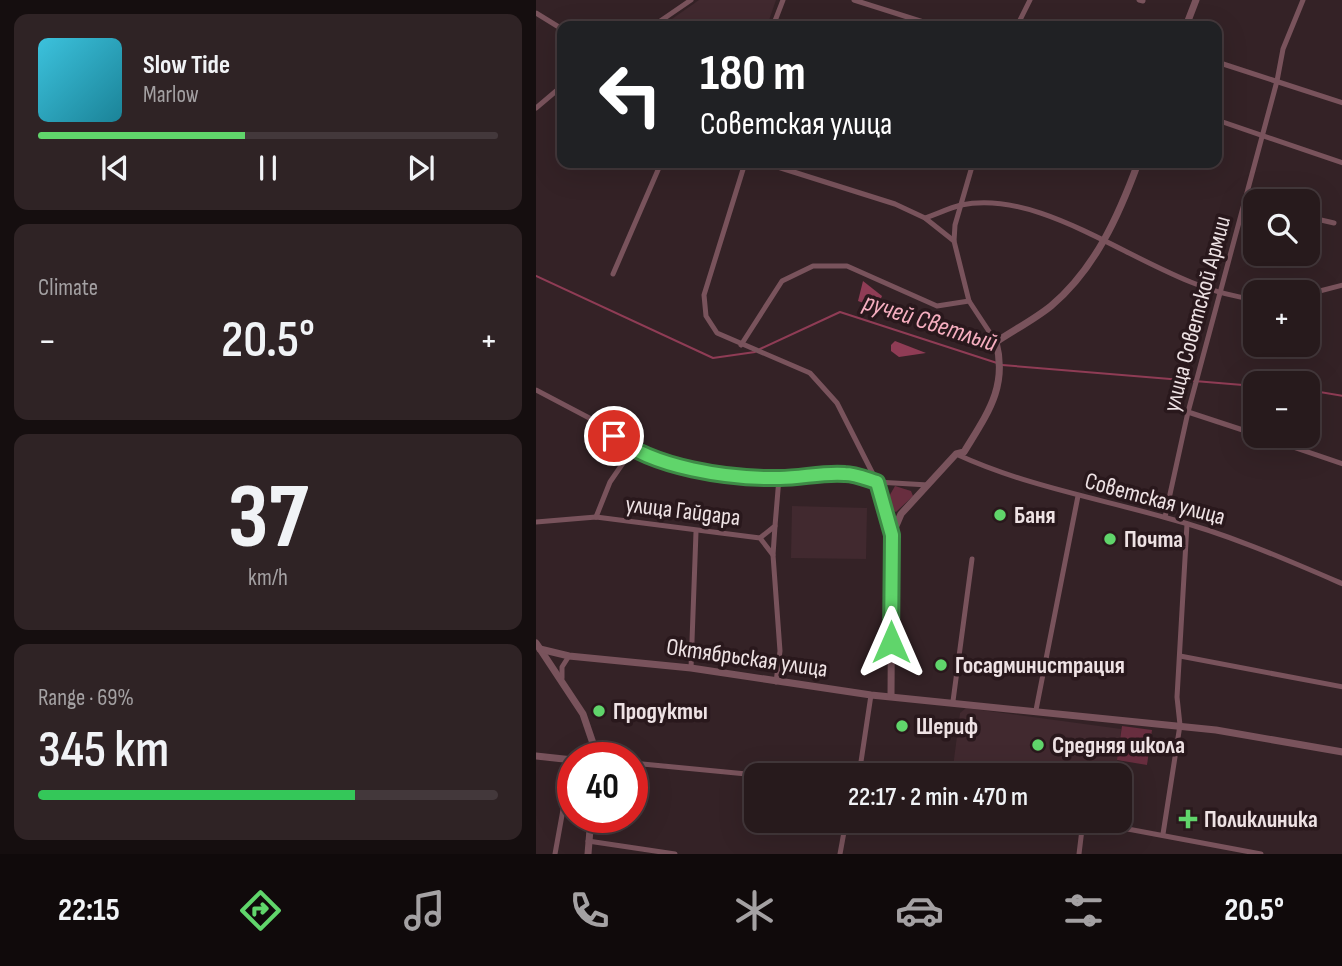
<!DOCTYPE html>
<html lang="en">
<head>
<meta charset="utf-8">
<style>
	:root { --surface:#271a1c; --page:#2f2325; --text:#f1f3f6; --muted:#a4a1a3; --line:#43383b; --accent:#60d56b }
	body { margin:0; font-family:"Sofia Sans Condensed",sans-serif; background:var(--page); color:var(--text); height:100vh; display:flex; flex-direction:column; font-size:26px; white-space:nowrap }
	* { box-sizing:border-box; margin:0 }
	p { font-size:23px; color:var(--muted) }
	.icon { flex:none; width:38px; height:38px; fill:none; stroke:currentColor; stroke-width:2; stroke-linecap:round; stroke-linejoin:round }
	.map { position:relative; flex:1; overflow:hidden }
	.details { display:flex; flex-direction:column; gap:14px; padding:14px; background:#150e0f; width:536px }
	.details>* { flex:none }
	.guide { position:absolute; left:21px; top:21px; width:665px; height:147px; border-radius:14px; box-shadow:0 7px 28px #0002,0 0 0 2px var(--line); background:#202124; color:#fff; overflow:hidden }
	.buttons { position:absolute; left:707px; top:189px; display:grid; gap:14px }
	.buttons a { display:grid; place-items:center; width:77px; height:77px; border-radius:14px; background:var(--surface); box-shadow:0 7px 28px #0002,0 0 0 2px var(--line); font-size:35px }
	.speed { position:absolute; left:21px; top:742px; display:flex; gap:14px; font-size:35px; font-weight:700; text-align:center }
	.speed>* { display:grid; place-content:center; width:91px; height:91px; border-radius:50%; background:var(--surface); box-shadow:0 7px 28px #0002,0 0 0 2px var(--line); line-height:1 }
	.speed .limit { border:10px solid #d22; background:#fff; color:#111 }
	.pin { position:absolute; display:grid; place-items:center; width:60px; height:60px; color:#fff; margin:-30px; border:4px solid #fff; border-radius:50%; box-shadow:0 2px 7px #0007 }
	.me { position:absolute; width:77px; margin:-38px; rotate:0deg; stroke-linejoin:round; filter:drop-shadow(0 0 5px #0008) }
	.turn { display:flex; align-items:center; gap:24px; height:147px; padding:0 28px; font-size:32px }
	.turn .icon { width:91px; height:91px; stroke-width:2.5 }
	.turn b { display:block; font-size:49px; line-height:60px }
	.big { font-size:52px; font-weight:600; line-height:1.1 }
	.details .widget { flex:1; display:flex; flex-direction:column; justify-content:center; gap:10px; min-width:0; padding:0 24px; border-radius:14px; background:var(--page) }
	.details .dial { align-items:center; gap:0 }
	.dial b { font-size:91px; line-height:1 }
	.song { display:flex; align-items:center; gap:21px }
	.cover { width:84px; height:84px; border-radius:10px; background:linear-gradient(135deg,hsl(190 70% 55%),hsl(190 70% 35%)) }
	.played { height:7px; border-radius:4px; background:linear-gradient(90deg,var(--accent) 45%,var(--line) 45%) }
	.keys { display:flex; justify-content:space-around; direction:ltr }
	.heat { display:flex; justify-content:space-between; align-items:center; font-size:38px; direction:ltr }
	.charge { height:10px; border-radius:5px; background:linear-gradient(90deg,#34c759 69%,var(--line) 0) }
	.trip { position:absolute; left:208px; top:763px; width:388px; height:70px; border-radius:14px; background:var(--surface); box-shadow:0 7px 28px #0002,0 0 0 2px var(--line); font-weight:600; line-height:70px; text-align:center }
	.dock { display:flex; height:112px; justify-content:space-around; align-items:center; background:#100a0b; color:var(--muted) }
	.dock .icon { width:49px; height:49px }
	.dock .active { color:var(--accent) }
	.dock b { font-size:32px; color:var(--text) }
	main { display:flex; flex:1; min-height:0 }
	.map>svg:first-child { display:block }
	.built { fill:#41292f }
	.green { fill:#682e3f }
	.water { fill:#8f3c55 }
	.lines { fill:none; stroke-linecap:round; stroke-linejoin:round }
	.stream { stroke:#8f3c55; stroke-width:2 }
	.minor { stroke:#79535c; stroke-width:5 }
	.tertiary { stroke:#79535c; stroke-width:7 }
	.route-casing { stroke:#3e8a46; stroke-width:18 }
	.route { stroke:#60d56b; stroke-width:12 }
	.poi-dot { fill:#60d56b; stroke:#29181c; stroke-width:2.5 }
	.labels { text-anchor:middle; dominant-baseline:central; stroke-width:7; stroke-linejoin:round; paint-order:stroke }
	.street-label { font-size:24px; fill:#eee2e4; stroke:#29181c }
	.poi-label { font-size:24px; font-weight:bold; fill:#eee2e4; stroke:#29181c; text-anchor:start }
	.water-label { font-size:26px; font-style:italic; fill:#f6aebf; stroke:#29181c }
</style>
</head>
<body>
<main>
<section class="details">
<div class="widget">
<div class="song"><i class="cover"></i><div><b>Slow Tide</b><p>Marlow</p></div></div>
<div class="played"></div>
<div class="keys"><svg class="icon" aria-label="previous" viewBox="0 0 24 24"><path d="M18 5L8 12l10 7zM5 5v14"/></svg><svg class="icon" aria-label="pause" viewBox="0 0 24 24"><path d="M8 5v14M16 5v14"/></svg><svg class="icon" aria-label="next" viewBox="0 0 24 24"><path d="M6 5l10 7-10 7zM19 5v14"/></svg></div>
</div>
<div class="widget"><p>Climate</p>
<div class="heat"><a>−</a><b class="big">20.5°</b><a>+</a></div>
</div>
<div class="widget dial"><b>37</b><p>km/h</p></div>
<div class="widget"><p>Range · 69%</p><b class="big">345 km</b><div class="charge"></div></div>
</section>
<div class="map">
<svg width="807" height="854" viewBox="0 0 807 854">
	<rect width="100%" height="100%" fill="#342226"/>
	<g class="built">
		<polygon points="163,0 240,0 231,26 126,26"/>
		<polygon points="256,506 331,508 330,559 255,558"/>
		<polygon points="430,708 585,729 580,775 416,775 424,713"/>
	</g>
	<g class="green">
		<polygon points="359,486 375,491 377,496 360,512 354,509 351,500"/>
		<polygon points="586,726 616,730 611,765 581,760"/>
	</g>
	<g class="water">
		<polygon points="327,281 346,296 341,308 322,301"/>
		<polygon points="359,341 390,353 363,357 355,351 355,345"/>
	</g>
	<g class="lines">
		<g class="stream">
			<polyline points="0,276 177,358 219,352"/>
			<polyline points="224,349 304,312 461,363"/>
			<polyline points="466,365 719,386"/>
			<polyline points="772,390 807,396"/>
		</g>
		<g class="minor">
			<polyline points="318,0 400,26"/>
			<polyline points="603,0 607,1"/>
			<polyline points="0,13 26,29"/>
			<polyline points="117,26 155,0"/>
			<polyline points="237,26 247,0"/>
			<polyline points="481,26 494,0"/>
			<polyline points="681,62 807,103"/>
			<polyline points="0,108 26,86"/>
			<polyline points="681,120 807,163"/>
			<polyline points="209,163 168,295 170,316 181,333 274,373 301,403 341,482 356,535"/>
			<polyline points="229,163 359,204 389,218 418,241 433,301 460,342"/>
			<polyline points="708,202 719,205"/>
			<polyline points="772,217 798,223"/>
			<path d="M389 218C401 214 413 208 425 205 518 186 623 291 719 299"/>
			<polyline points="418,241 419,225 437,163"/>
			<polyline points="77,274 125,163"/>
			<polyline points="772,294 807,285"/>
			<polyline points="205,345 246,281 277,266 311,266 401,306 433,301"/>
			<polyline points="0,390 59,421 96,450 147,466 205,476 243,478 309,473 341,482 392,485"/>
			<polyline points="652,412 719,434"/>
			<polyline points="725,436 807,464"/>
			<path d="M420 454C487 485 560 498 631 518 692 534 749 559 807 584"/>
			<polyline points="60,517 74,482 96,450"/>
			<polyline points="629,517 652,412 741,81 747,49 767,0"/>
			<polyline points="0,522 60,517 224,538 237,555 244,651 240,682"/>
			<polyline points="224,538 239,526 243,478"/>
			<polyline points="237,555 239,526"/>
			<polyline points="644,656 807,687"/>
			<polyline points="155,668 160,532"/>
			<polyline points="26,678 26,667 33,656"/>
			<polyline points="417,701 436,559"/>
			<polyline points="500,710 542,496"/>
			<polyline points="96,763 221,775"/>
			<polyline points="323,775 335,695"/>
			<polyline points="549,821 725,854"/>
			<polyline points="627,834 644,725 641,697 651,524"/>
			<polyline points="52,841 139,854"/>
			<polyline points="19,854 36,760"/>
			<polyline points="304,854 310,821"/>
			<polyline points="543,854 547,821"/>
		</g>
		<g class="tertiary">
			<polyline points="650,26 660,0"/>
			<polyline points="0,643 47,714 62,758"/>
			<polyline points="4,649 33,656 155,668 335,695 680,730 807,752"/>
			<path d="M355 696 356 535 365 514 420 454 428 452C451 414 472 387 460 342 478 330 499 319 515 306 559 269 583 215 602 163"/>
			<polyline points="0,756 37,760"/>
			<polyline points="52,854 55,817"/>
		</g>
	</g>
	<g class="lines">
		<defs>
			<path id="route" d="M78 436C117 468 193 479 244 478 265 478 288 472 309 474 319 474 331 479 341 482L356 535 355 642"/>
		</defs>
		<use href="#route" class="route-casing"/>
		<use href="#route" class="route"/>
	</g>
	<g class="poi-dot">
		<circle cx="464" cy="515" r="7"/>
		<circle cx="574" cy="539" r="7"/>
		<circle cx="405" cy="665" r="7"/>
		<circle cx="63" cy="711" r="7"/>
		<circle cx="366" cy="726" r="7"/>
		<circle cx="502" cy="745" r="7"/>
		<path d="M648.5 808.5h7v7h7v7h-7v7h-7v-7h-7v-7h7z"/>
	</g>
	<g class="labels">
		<g class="street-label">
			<text transform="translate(661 314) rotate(-75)">улица Советской Армии</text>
			<text transform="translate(619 499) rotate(15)">Советская улица</text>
			<text transform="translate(147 511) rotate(7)">улица Гайдара</text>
			<text transform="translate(211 658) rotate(8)">Октябрьская улица</text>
		</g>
		<g class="poi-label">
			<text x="478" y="515">Баня</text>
			<text x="588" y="539">Почта</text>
			<text x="419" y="665">Госадминистрация</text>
			<text x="77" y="711">Продукты</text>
			<text x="380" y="726">Шериф</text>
			<text x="516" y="745">Средняя школа</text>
			<text x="668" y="819">Поликлиника</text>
		</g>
		<g class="water-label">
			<text transform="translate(394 323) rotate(18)">ручей Светлый</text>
		</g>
	</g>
</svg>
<div class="buttons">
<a><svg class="icon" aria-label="search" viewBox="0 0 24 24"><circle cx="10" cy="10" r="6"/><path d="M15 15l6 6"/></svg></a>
<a>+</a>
<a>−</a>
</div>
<div class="speed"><div class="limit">40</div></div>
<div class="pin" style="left:78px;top:436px;background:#d93025"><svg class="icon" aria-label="arrive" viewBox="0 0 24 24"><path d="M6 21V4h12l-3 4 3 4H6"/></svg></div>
<svg class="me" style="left:355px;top:642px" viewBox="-20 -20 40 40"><path d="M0-17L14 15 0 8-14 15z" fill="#60d56b" stroke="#fff" stroke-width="4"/></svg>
<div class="trip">22:17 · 2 min · 470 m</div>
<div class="guide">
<div class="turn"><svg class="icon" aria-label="left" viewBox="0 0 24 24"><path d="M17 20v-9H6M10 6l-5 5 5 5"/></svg><div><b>180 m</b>Советская улица</div></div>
</div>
</div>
</main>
<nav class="dock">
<b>22:15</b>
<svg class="icon active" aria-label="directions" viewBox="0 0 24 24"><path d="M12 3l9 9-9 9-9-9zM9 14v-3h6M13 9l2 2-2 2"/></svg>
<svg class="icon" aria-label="music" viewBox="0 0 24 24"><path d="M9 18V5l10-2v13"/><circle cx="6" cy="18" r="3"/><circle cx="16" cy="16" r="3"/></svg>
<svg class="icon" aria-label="phone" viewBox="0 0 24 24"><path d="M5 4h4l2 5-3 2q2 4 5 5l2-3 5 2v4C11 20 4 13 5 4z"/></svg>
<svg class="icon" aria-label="climate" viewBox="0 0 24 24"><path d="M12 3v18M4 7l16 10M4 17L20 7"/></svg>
<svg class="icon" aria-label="car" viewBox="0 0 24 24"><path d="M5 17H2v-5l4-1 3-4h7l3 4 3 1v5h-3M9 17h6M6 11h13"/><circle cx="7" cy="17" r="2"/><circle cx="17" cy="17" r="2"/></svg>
<svg class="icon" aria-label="filters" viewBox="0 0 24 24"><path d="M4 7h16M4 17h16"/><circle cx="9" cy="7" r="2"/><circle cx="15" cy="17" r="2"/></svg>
<b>20.5°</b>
</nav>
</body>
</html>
